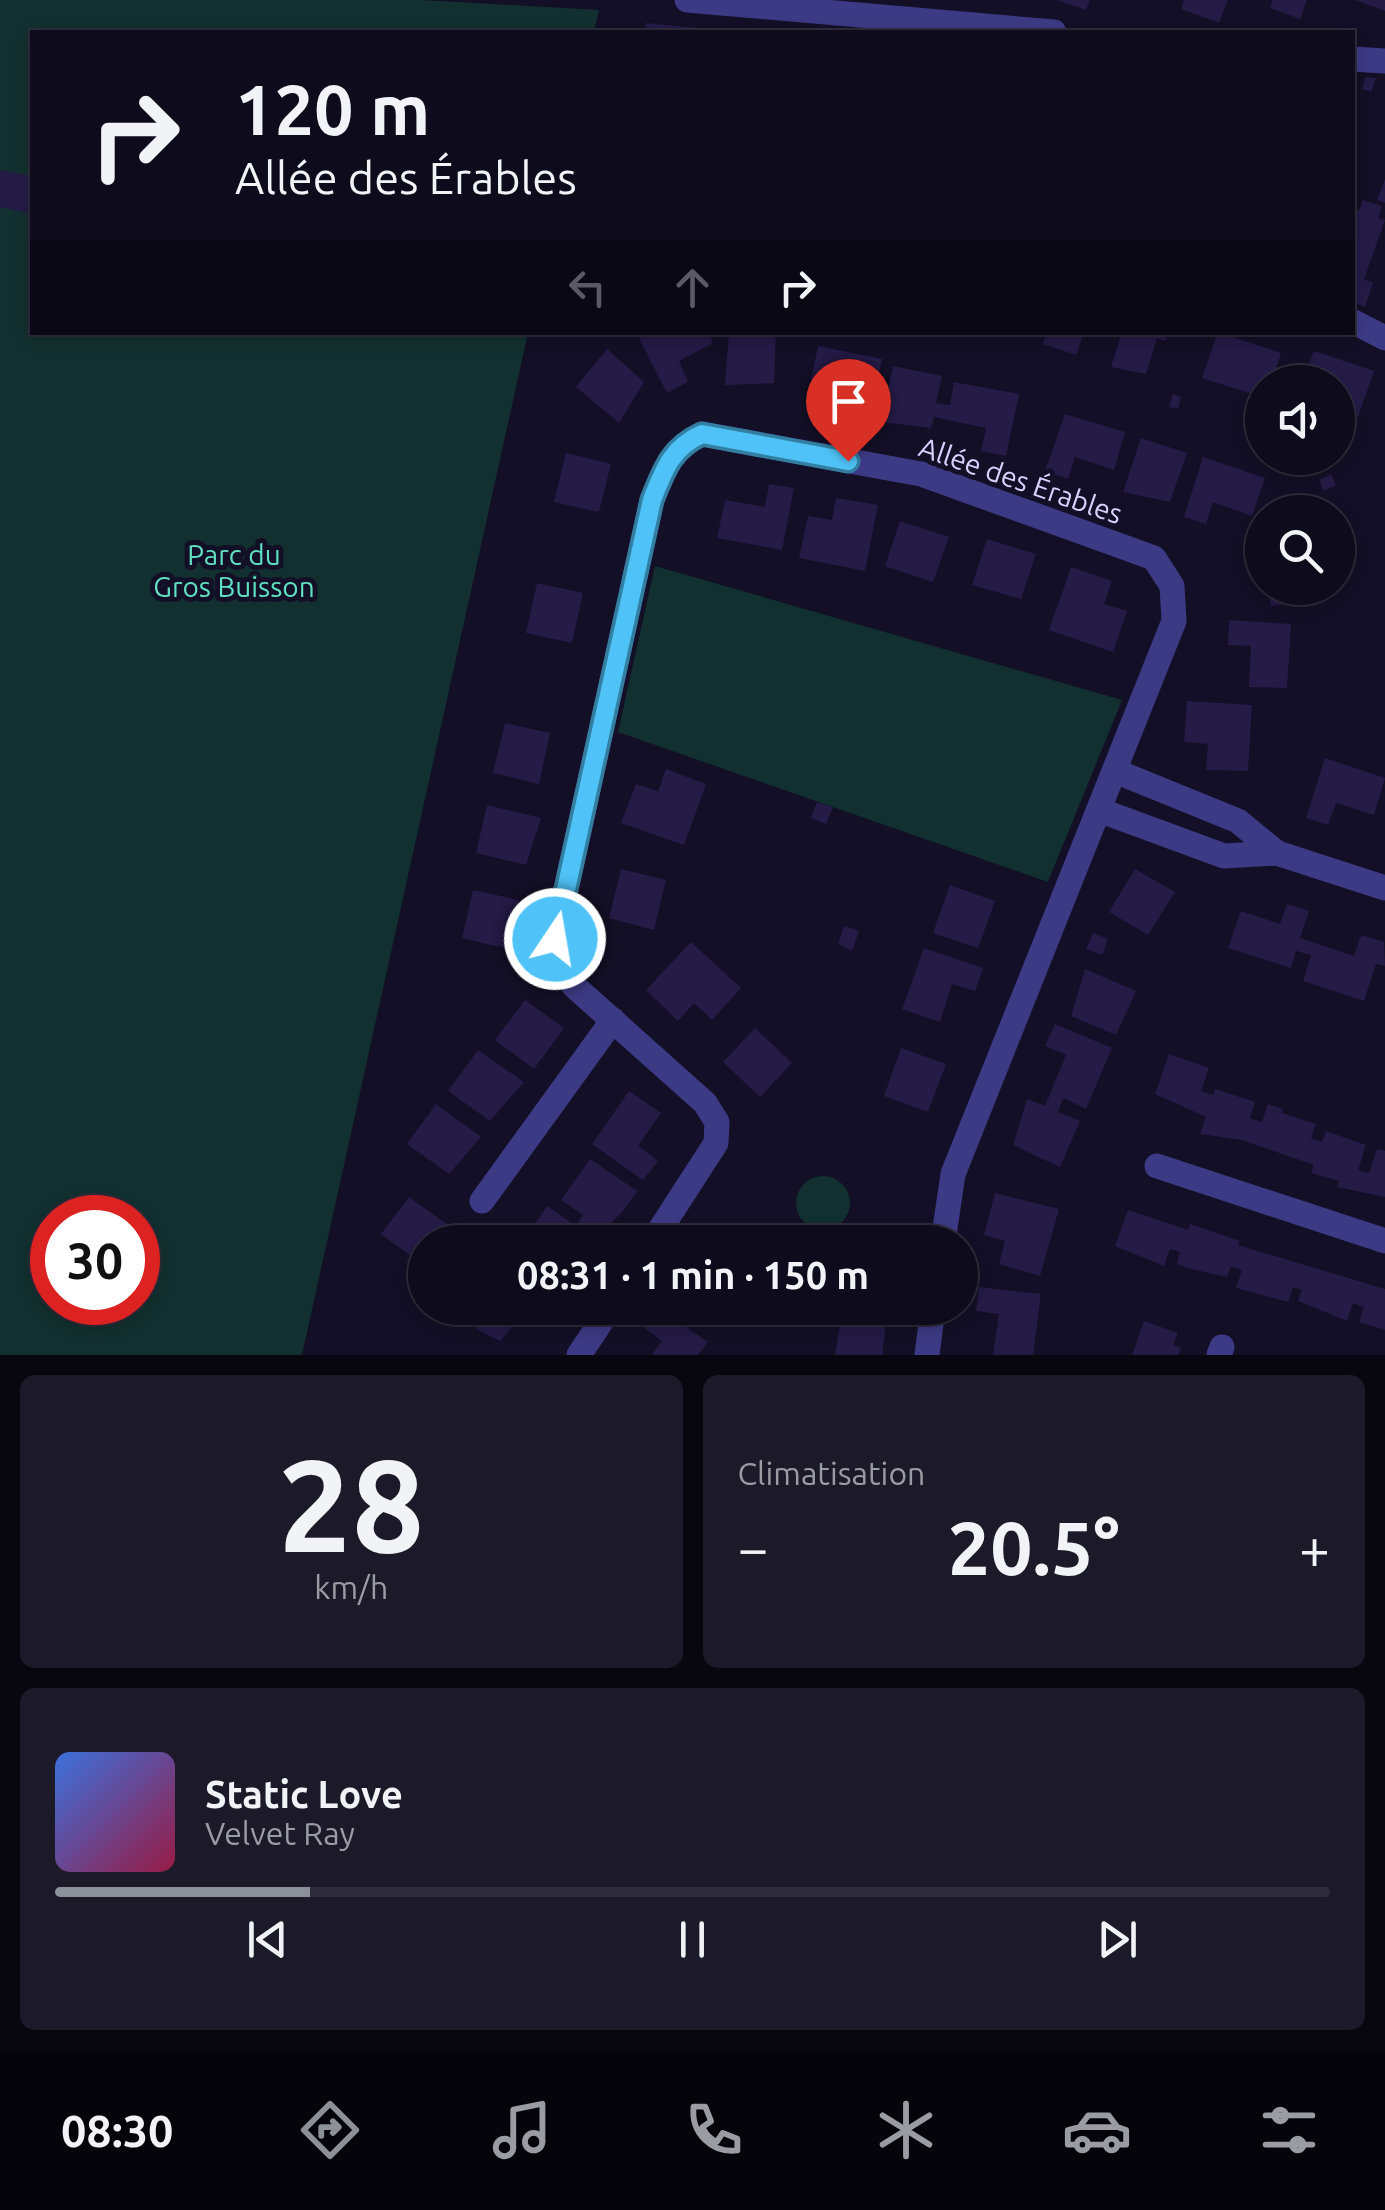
<!DOCTYPE html>
<html lang="fr">
<head>
<meta charset="utf-8">
<style>
	:root { --surface:#0e0b1c; --page:#1c1929; --text:#f1f3f6; --muted:#9b9ba3; --line:#2e2b3b; --accent:#8c9099 }
	body { margin:0; font-family:Ubuntu,sans-serif; background:var(--page); color:var(--text); height:100vh; display:flex; flex-direction:column; font-size:38px; white-space:nowrap }
	* { box-sizing:border-box; margin:0 }
	p { font-size:32px; color:var(--muted) }
	.icon { flex:none; width:55px; height:55px; fill:none; stroke:currentColor; stroke-width:2; stroke-linecap:round; stroke-linejoin:round }
	.map { position:relative; height:1355px; overflow:hidden }
	.side { display:flex; flex-direction:column; gap:20px; padding:20px; background:#08060f; flex:1 }
	.side>* { flex:none }
	.hud { position:absolute; left:30px; top:30px; width:1325px; height:305px; border-radius:0px; box-shadow:0 5px 15px #0003,0 0 0 2px var(--line); background:#0e0b1c; color:var(--text); overflow:hidden }
	.fabs { position:absolute; left:1245px; top:365px; display:grid; gap:20px }
	.fabs a { display:grid; place-items:center; width:110px; height:110px; border-radius:50%; background:var(--surface); box-shadow:0 5px 15px #0003,0 0 0 2px var(--line); font-size:50px }
	.speed { position:absolute; left:30px; top:1195px; display:flex; gap:20px; font-size:50px; font-weight:700; text-align:center }
	.speed>* { display:grid; place-content:center; width:130px; height:130px; border-radius:50%; background:var(--surface); box-shadow:0 5px 15px #0003,0 0 0 2px var(--line); line-height:1 }
	.speed .limit { border:15px solid #d22; background:#fff; color:#111 }
	.pin { position:absolute; display:grid; place-items:center; width:85px; height:85px; color:#fff; margin:-102px -42px; border-radius:50% 50% 50% 0; rotate:-45deg; box-shadow:0 0 10px #0007 }
	.pin .icon { rotate:45deg }
	.me { position:absolute; width:110px; margin:-55px; rotate:12deg; stroke-linejoin:round; filter:drop-shadow(0 0 8px #0008) }
	.turn { display:flex; align-items:center; gap:35px; height:210px; padding:0 40px; font-size:45px }
	.turn .icon { width:130px; height:130px; stroke-width:2.5 }
	.turn b { display:block; font-size:70px; line-height:85px }
	.lanes { display:flex; align-items:center; height:95px; padding:0 40px; background:#0003; justify-content:center; gap:50px; direction:ltr }
	.lanes .off { opacity:.35 }
	.big { font-size:75px; font-weight:700; line-height:1.1 }
	.side .tile { flex:1; display:flex; flex-direction:column; justify-content:center; gap:15px; min-width:0; padding:0 35px; border-radius:15px; background:var(--page) }
	.side .dial { align-items:center; gap:0 }
	.dial b { font-size:130px; line-height:1 }
	.song { display:flex; align-items:center; gap:30px }
	.cover { width:120px; height:120px; border-radius:15px; background:linear-gradient(135deg,hsl(220 70% 55%),hsl(340 70% 35%)) }
	.played { height:10px; border-radius:5px; background:linear-gradient(90deg,var(--accent) 20%,var(--line) 20%) }
	.keys { display:flex; justify-content:space-around; direction:ltr }
	.heat { display:flex; justify-content:space-between; align-items:center; font-size:55px; direction:ltr }
	.side .tiles { flex:1; display:grid; gap:20px; grid-template-columns:1fr 1fr }
	.tile:last-child { grid-column:span 2 }
	.trip { position:absolute; left:408px; top:1225px; width:570px; height:100px; border-radius:50px; background:var(--surface); box-shadow:0 5px 15px #0003,0 0 0 2px var(--line); font-weight:700; line-height:100px; text-align:center }
	.menu { display:flex; height:160px; justify-content:space-around; align-items:center; background:#06040b; color:var(--muted) }
	.menu .icon { width:70px; height:70px }
	.menu .selected { color:var(--accent) }
	.menu b { font-size:45px; color:var(--text) }
	.map>svg:first-child { display:block }
	.green { fill:#12302f; fill-rule:evenodd }
	.building { fill:#241b47 }
	.lines { fill:none; stroke-linecap:round; stroke-linejoin:round }
	.minor { stroke:#3d3a85; stroke-width:25 }
	.route-casing { stroke:#337fa1; stroke-width:25 }
	.route { stroke:#4fc3f7; stroke-width:18 }
	.labels { text-anchor:middle; dominant-baseline:central; stroke-width:10; stroke-linejoin:round; paint-order:stroke }
	.street-label { font-size:28px; fill:#d9d4ff; stroke:#130f26 }
	.park-label { font-size:28px; fill:#5fe0c0; stroke:#130f26 }
</style>
</head>
<body>
<div class="map">
<svg width="1385" height="1355" viewBox="0 0 1385 1355">
	<rect width="100%" height="100%" fill="#130f26"/>
	<g class="green">
		<path d="M0 0H422L599 10 594 32H32V332L528 333 302 1355H0ZM52 1218H138V1302H52Z"/>
		<polygon points="655,566 1122,700 1048,882 618,732"/>
		<circle cx="823" cy="1203" r="27"/>
	</g>
	<g class="building">
		<polygon points="1057,0 1090,0 1086,10"/>
		<polygon points="1184,0 1228,0 1219,23 1181,9"/>
		<polygon points="1273,0 1307,0 1300,19 1270,8"/>
		<polygon points="1356,0 1385,0 1385,11 1355,0"/>
		<polygon points="646,23 718,30 718,32 645,32"/>
		<polygon points="1365,77 1376,78 1371,92 1362,89"/>
		<polygon points="0,170 32,176 32,214 0,207"/>
		<polygon points="1385,179 1385,203 1377,200"/>
		<polygon points="1363,200 1382,206 1378,218 1385,220 1364,279 1373,283 1365,307 1352,302 1352,209 1359,211"/>
		<polygon points="650,332 708,332 713,343 679,361 688,382 667,393 639,338"/>
		<polygon points="729,332 776,333 774,383 725,385"/>
		<polygon points="1047,332 1084,332 1076,355 1043,344"/>
		<polygon points="1122,332 1168,332 1166,341 1157,338 1146,374 1111,367"/>
		<polygon points="1218,332 1281,353 1274,374 1270,372 1262,382 1261,397 1202,378"/>
		<polygon points="818,346 882,359 869,420 845,416 850,393 810,385"/>
		<polygon points="607,349 644,382 619,423 576,387"/>
		<polygon points="1314,351 1374,371 1358,417 1338,410 1338,382 1302,382"/>
		<polygon points="893,366 942,376 936,403 950,405 954,382 1019,394 1006,456 981,451 986,428 934,417 931,428 881,422"/>
		<polygon points="1173,394 1181,397 1178,409 1169,407"/>
		<polygon points="1065,414 1125,432 1114,470 1075,457 1068,479 1045,471"/>
		<polygon points="1141,438 1187,453 1170,502 1123,492"/>
		<polygon points="566,453 611,464 599,512 554,502"/>
		<polygon points="1203,457 1265,478 1252,516 1213,502 1206,524 1184,517"/>
		<polygon points="1331,474 1336,485 1324,491 1319,480"/>
		<polygon points="769,484 794,488 782,550 717,538 725,500 765,507"/>
		<polygon points="836,498 878,505 865,571 799,558 808,516 832,520"/>
		<polygon points="900,521 949,537 933,582 885,566"/>
		<polygon points="987,539 1036,554 1021,599 972,585"/>
		<polygon points="1071,567 1112,581 1104,604 1127,611 1113,652 1049,630"/>
		<polygon points="537,583 583,593 572,643 526,633"/>
		<polygon points="1269,588 1320,588 1321,599 1271,606"/>
		<polygon points="1229,620 1291,624 1287,688 1249,687 1251,646 1228,645"/>
		<polygon points="1187,701 1252,705 1248,771 1206,770 1208,744 1184,742"/>
		<polygon points="505,723 550,733 539,784 493,773"/>
		<polygon points="1325,758 1385,778 1374,815 1336,803 1328,825 1306,818"/>
		<polygon points="666,769 706,784 684,845 621,823 636,784 658,791"/>
		<polygon points="817,802 833,807 826,824 811,818"/>
		<polygon points="487,805 541,818 526,865 476,853"/>
		<polygon points="621,869 666,880 654,930 609,918"/>
		<polygon points="1135,869 1175,892 1148,935 1109,912"/>
		<polygon points="950,885 995,901 978,948 933,933"/>
		<polygon points="473,890 519,900 508,949 462,938"/>
		<polygon points="1287,904 1309,911 1300,938 1354,956 1361,935 1384,942 1385,966 1376,964 1364,1001 1303,981 1311,955 1296,951 1291,968 1228,948 1241,911 1280,924"/>
		<polygon points="844,926 859,931 852,951 838,944"/>
		<polygon points="1093,933 1108,939 1102,955 1086,949"/>
		<polygon points="691,942 741,988 712,1020 694,1003 678,1021 646,990"/>
		<polygon points="924,948 983,968 975,991 952,984 940,1022 902,1009"/>
		<polygon points="1085,969 1136,991 1116,1035 1071,1016"/>
		<polygon points="525,1000 564,1028 534,1069 495,1040"/>
		<polygon points="1055,1024 1112,1048 1086,1109 1063,1098 1058,1112 1080,1121 1060,1167 1013,1145 1027,1099 1045,1106 1066,1055 1045,1046"/>
		<polygon points="755,1028 792,1063 760,1097 723,1062"/>
		<polygon points="901,1048 946,1064 928,1112 884,1096"/>
		<polygon points="478,1050 524,1082 490,1121 448,1091"/>
		<polygon points="1169,1054 1209,1068 1201,1091 1213,1095 1215,1089 1255,1102 1250,1118 1262,1122 1268,1104 1283,1109 1282,1113 1316,1124 1311,1138 1322,1142 1326,1131 1366,1145 1358,1170 1369,1173 1377,1149 1385,1151 1385,1197 1337,1187 1339,1181 1311,1173 1314,1165 1242,1140 1200,1134 1206,1117 1155,1094"/>
		<polygon points="629,1091 661,1113 638,1146 658,1161 643,1180 592,1144"/>
		<polygon points="436,1104 481,1137 449,1174 407,1144"/>
		<polygon points="590,1159 637,1191 623,1211 604,1230 594,1224 587,1234 593,1238 590,1242 522,1242 547,1206 576,1226 583,1215 561,1200"/>
		<polygon points="995,1193 1059,1209 1040,1276 999,1264 1005,1241 984,1235"/>
		<polygon points="409,1197 451,1227 440,1242 425,1242 423,1265 381,1234"/>
		<polygon points="1128,1210 1188,1230 1190,1224 1240,1241 1238,1245 1385,1289 1385,1330 1359,1322 1364,1307 1353,1303 1347,1321 1298,1301 1302,1290 1293,1287 1288,1302 1236,1288 1242,1270 1231,1266 1227,1277 1191,1269 1177,1264 1180,1252 1170,1249 1164,1266 1115,1246"/>
		<polygon points="979,1287 1041,1294 1033,1355 993,1355 999,1314 976,1311"/>
		<polygon points="481,1308 528,1308 500,1341 476,1329 483,1320 477,1315"/>
		<polygon points="658,1308 708,1342 698,1355 652,1355 662,1341 642,1326"/>
		<polygon points="689,1308 710,1308 703,1318"/>
		<polygon points="843,1309 887,1315 882,1355 835,1355"/>
		<polygon points="1144,1321 1178,1333 1173,1345 1181,1348 1178,1355 1132,1355"/>
	</g>
	<g class="lines">
		<g class="minor">
			<polyline points="687,0 1054,32"/>
			<polyline points="1352,59 1385,61"/>
			<polyline points="1352,321 1385,338"/>
			<polyline points="1115,771 1238,821 1277,853 1385,888"/>
			<polyline points="1099,810 1224,856 1277,853"/>
			<polyline points="1157,1166 1385,1241"/>
			<polyline points="482,1201 613,1020"/>
			<path d="M652 1242 716 1143 717 1122 705 1103 574 986 559 963 555 939 652 500C664 470 672 448 702 434L921 474 1154 558 1172 586 1174 621 953 1174 943 1242"/>
			<polyline points="579,1355 610,1308"/>
			<polyline points="927,1355 933,1308"/>
			<polyline points="1219,1355 1222,1347"/>
		</g>
	</g>
	<g class="lines">
		<defs>
			<path id="route" d="M555 939 652 500C664 470 671 448 702 434L848 461"/>
		</defs>
		<use href="#route" class="route-casing"/>
		<use href="#route" class="route"/>
	</g>
	<g class="labels">
		<g class="street-label">
			<text transform="translate(1021 480) rotate(19)">Allée des Érables</text>
		</g>
		<g class="park-label">
			<text x="234" y="554">Parc du<tspan x="234" dy="32">Gros Buisson</tspan></text>
		</g>
	</g>
</svg>
<div class="fabs">
<a><svg class="icon" aria-label="sound" viewBox="0 0 24 24"><path d="M4 9h4l5-4v14l-5-4H4zM17 9q2 3 0 6"/></svg></a>
<a><svg class="icon" aria-label="search" viewBox="0 0 24 24"><circle cx="10" cy="10" r="6"/><path d="M15 15l6 6"/></svg></a>
</div>
<div class="speed"><div class="limit">30</div></div>
<div class="pin" style="left:848px;top:461px;background:#d93025"><svg class="icon" aria-label="arrive" viewBox="0 0 24 24"><path d="M6 21V4h12l-3 4 3 4H6"/></svg></div>
<svg class="me" style="left:555px;top:939px" viewBox="-20 -20 40 40"><circle r="17" fill="#4fc3f7" stroke="#fff" stroke-width="3"/><path d="M0-11L8 9 0 5-8 9z" fill="#fff"/></svg>
<div class="trip">08:31 · 1 min · 150 m</div>
<div class="hud">
<div class="turn"><svg class="icon" aria-label="right" viewBox="0 0 24 24"><path d="M7 20v-9h11M14 6l5 5-5 5"/></svg><div><b>120 m</b>Allée des Érables</div></div>
<div class="lanes"><svg class="icon off" aria-label="left" viewBox="0 0 24 24"><path d="M17 20v-9H6M10 6l-5 5 5 5"/></svg><svg class="icon off" aria-label="ahead" viewBox="0 0 24 24"><path d="M12 20V5M6 11l6-6 6 6"/></svg><svg class="icon" aria-label="right" viewBox="0 0 24 24"><path d="M7 20v-9h11M14 6l5 5-5 5"/></svg></div>
</div>
</div>
<section class="side">
<div class="tiles">
<div class="tile dial"><b>28</b><p>km/h</p></div>
<div class="tile"><p>Climatisation</p>
<div class="heat"><a>−</a><b class="big">20.5°</b><a>+</a></div>
</div>
<div class="tile">
<div class="song"><i class="cover"></i><div><b>Static Love</b><p>Velvet Ray</p></div></div>
<div class="played"></div>
<div class="keys"><svg class="icon" aria-label="previous" viewBox="0 0 24 24"><path d="M18 5L8 12l10 7zM5 5v14"/></svg><svg class="icon" aria-label="pause" viewBox="0 0 24 24"><path d="M8 5v14M16 5v14"/></svg><svg class="icon" aria-label="next" viewBox="0 0 24 24"><path d="M6 5l10 7-10 7zM19 5v14"/></svg></div>
</div>
</div>
</section>
<nav class="menu">
<b>08:30</b>
<svg class="icon selected" aria-label="directions" viewBox="0 0 24 24"><path d="M12 3l9 9-9 9-9-9zM9 14v-3h6M13 9l2 2-2 2"/></svg>
<svg class="icon" aria-label="music" viewBox="0 0 24 24"><path d="M9 18V5l10-2v13"/><circle cx="6" cy="18" r="3"/><circle cx="16" cy="16" r="3"/></svg>
<svg class="icon" aria-label="phone" viewBox="0 0 24 24"><path d="M5 4h4l2 5-3 2q2 4 5 5l2-3 5 2v4C11 20 4 13 5 4z"/></svg>
<svg class="icon" aria-label="climate" viewBox="0 0 24 24"><path d="M12 3v18M4 7l16 10M4 17L20 7"/></svg>
<svg class="icon" aria-label="car" viewBox="0 0 24 24"><path d="M5 17H2v-5l4-1 3-4h7l3 4 3 1v5h-3M9 17h6M6 11h13"/><circle cx="7" cy="17" r="2"/><circle cx="17" cy="17" r="2"/></svg>
<svg class="icon" aria-label="filters" viewBox="0 0 24 24"><path d="M4 7h16M4 17h16"/><circle cx="9" cy="7" r="2"/><circle cx="15" cy="17" r="2"/></svg>
</nav>
</body>
</html>
